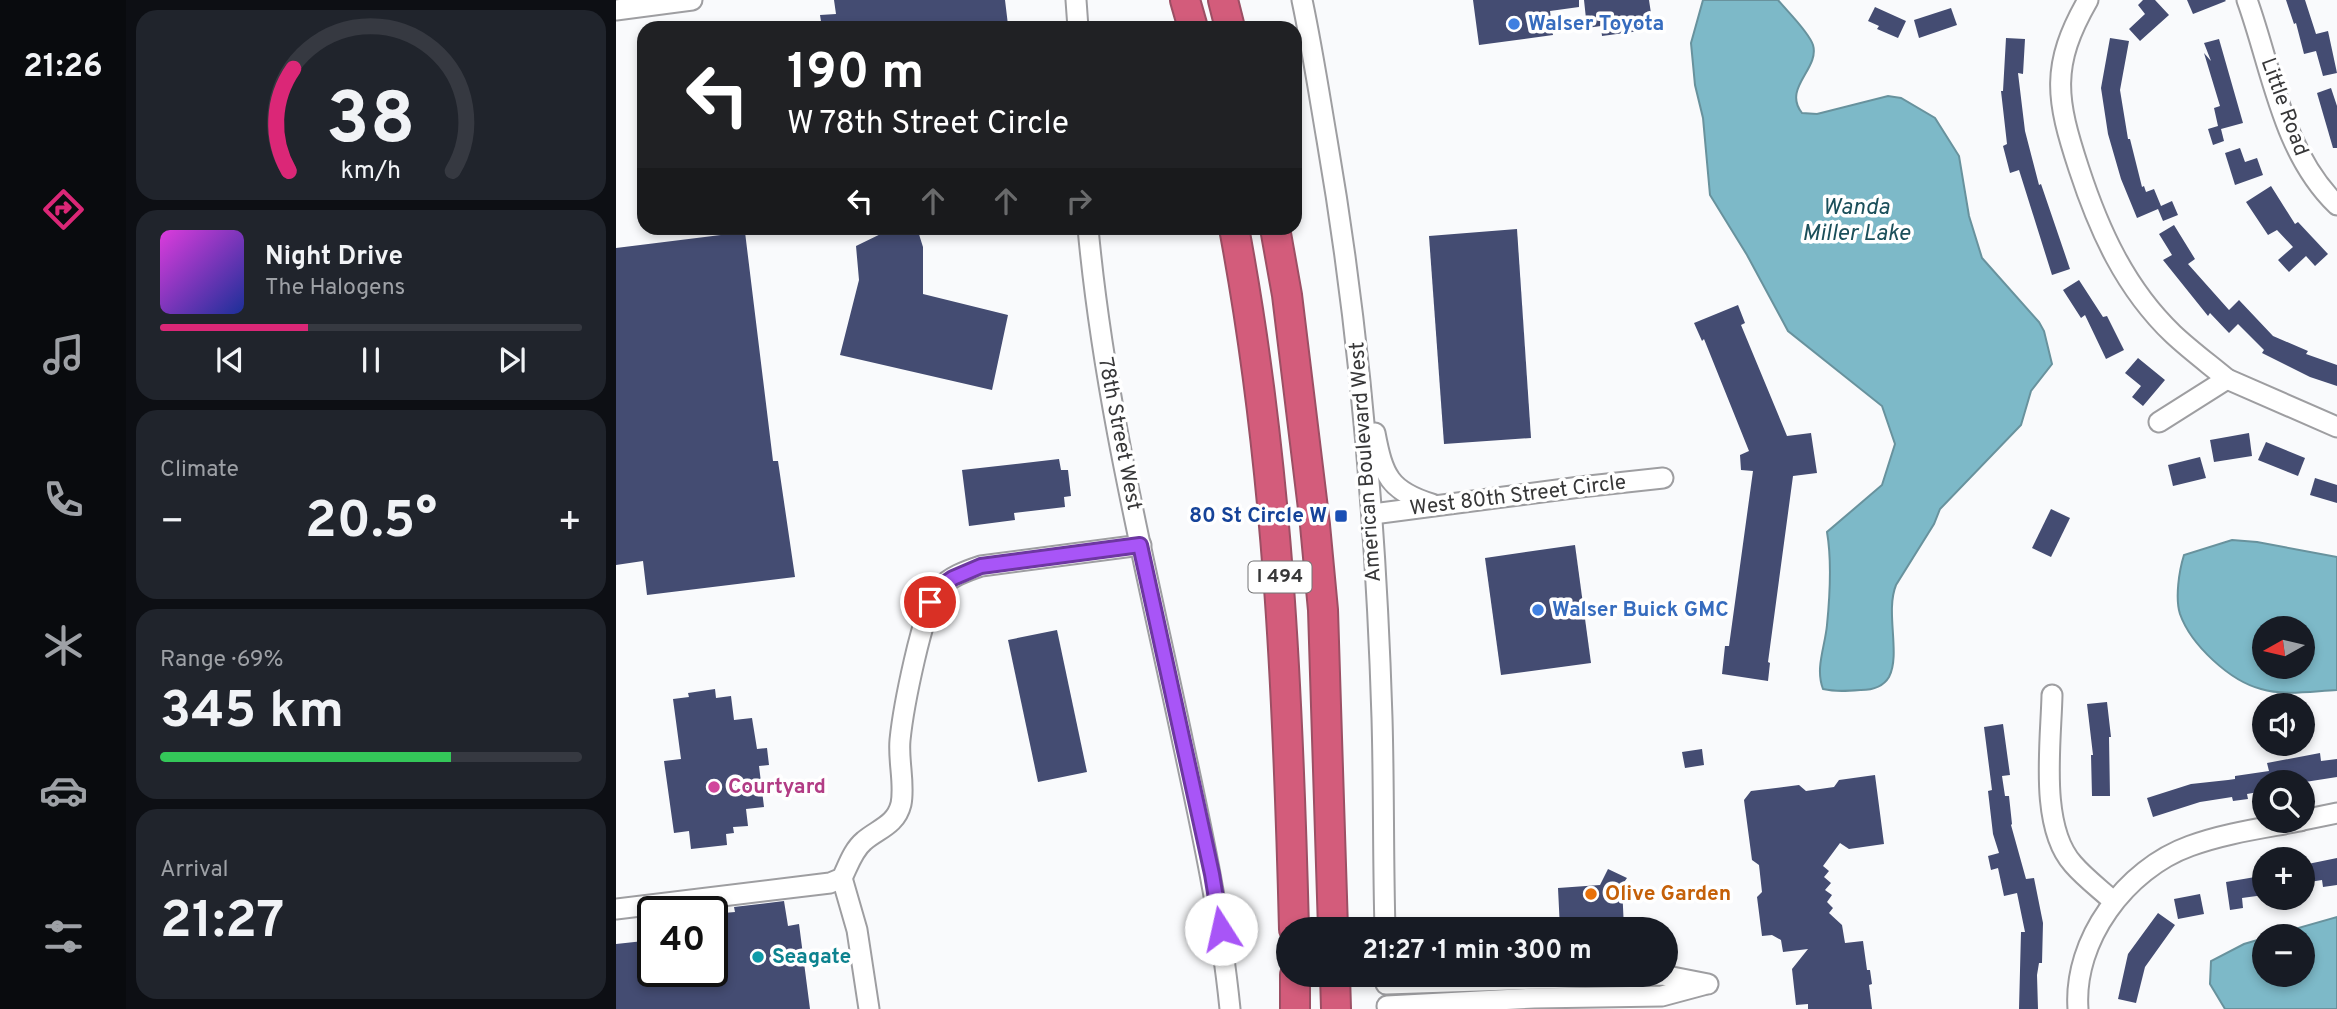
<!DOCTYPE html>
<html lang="en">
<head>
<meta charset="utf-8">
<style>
	:root { --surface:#171b24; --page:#20242c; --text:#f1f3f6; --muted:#9ea1a6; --line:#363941; --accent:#db2777 }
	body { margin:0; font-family:Overpass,sans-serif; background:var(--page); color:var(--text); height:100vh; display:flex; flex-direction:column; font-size:26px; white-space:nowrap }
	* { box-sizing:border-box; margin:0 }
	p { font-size:23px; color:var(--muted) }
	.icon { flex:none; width:38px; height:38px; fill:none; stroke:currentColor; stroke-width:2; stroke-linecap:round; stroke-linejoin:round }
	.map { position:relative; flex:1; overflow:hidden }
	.drawer { display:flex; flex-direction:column; gap:10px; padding:10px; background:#0d0f14; width:490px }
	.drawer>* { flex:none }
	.guide { position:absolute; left:21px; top:21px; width:665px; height:214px; border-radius:21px; box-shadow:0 4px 10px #0003; background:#202124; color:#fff; overflow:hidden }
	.needle { width:46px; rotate:262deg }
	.buttons { position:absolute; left:1636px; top:616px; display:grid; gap:14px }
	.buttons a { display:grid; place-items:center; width:63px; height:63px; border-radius:50%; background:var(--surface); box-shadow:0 4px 10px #0003; font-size:35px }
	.speed { position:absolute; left:21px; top:896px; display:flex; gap:14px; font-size:35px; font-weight:700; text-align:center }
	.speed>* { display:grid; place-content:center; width:91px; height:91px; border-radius:50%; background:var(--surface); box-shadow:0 4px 10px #0003; line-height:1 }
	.speed .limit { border:4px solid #111; border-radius:10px; background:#fff; color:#111 }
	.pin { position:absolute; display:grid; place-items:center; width:60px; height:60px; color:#fff; margin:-30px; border:4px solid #fff; border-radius:50%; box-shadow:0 2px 7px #0007 }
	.me { position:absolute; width:77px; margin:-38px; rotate:350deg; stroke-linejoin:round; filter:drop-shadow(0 0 5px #0008) }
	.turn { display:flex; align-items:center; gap:24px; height:147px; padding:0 35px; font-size:32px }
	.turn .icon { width:91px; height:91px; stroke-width:2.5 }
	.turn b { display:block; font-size:49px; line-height:60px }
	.lanes { display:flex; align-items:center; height:66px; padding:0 35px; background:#0003; justify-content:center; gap:35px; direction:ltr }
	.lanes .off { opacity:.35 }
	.big { font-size:52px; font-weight:700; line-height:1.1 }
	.drawer .widget { flex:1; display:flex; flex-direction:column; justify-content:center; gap:10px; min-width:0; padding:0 24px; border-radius:21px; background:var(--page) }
	.drawer .dial { align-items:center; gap:0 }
	.dial svg { height:182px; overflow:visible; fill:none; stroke:var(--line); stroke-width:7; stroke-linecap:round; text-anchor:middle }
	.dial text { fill:var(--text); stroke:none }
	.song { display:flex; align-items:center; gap:21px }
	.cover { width:84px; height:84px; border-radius:10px; background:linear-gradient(135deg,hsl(300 70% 55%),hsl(230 70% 35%)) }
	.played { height:7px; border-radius:4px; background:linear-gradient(90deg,var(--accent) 35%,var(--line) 35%) }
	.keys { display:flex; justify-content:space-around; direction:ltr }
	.heat { display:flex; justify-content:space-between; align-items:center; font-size:38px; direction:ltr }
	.charge { height:10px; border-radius:5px; background:linear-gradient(90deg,#34c759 69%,var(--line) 0) }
	.trip { position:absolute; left:660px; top:917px; width:402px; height:70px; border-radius:35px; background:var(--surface); box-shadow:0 4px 10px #0003; font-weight:700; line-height:70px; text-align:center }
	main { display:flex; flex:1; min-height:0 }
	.dock { display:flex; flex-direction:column; width:126px; justify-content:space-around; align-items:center; background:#090b0e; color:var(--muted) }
	.dock .icon { width:49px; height:49px }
	.dock .active { color:var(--accent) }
	.dock b { font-size:32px; color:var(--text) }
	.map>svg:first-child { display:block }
	.water { fill:#7db9c8; stroke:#68929d; stroke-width:2; fill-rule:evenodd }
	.building { fill:#444c72 }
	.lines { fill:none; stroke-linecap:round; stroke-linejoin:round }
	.minor-casing { stroke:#9e9ea1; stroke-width:23 }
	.highway-casing { stroke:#9c4f64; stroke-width:32 }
	.minor { stroke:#fff; stroke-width:19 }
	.highway { stroke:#d35c7b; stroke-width:28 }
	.route-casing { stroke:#6d37a1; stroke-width:18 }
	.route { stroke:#a855f7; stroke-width:12 }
	.shop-dot { fill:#3f7fe0; stroke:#fff; stroke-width:2.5 }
	.transit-dot { fill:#1a4fb4; stroke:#fff; stroke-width:2.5 }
	.hotel-dot { fill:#d1479c; stroke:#fff; stroke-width:2.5 }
	.food-dot { fill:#e8710a; stroke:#fff; stroke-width:2.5 }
	.culture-dot { fill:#0f9aa8; stroke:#fff; stroke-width:2.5 }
	.labels { text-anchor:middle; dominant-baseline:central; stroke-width:7; stroke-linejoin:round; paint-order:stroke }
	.shield { fill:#fff; stroke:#737374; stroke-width:2 }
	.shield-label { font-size:19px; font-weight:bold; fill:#373738 }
	.shop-label { font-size:21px; font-weight:bold; fill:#366cbe; stroke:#fff; text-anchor:start }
	.street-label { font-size:21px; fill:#373738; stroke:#fff }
	.transit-label { font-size:21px; font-weight:bold; fill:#164399; stroke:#fff; text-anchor:end }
	.hotel-label { font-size:21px; font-weight:bold; fill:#b23c85; stroke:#fff; text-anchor:start }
	.food-label { font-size:21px; font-weight:bold; fill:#c56008; stroke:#fff; text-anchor:start }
	.culture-label { font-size:21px; font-weight:bold; fill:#0d838f; stroke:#fff; text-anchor:start }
	.water-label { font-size:23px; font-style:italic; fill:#1b4f5a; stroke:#fff }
</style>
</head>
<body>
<main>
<nav class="dock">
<b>21:26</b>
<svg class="icon active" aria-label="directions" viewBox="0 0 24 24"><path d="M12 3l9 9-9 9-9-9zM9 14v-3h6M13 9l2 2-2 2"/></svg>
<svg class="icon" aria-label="music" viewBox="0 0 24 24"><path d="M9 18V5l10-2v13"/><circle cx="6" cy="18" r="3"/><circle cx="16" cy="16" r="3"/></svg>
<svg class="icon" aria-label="phone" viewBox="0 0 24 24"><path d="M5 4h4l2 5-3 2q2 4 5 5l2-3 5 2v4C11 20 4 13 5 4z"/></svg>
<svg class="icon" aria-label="climate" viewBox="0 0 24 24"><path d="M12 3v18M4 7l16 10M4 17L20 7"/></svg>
<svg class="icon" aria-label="car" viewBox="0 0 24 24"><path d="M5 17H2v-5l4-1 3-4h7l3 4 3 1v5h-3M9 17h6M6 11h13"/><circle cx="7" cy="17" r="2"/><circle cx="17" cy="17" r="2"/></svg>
<svg class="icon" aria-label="filters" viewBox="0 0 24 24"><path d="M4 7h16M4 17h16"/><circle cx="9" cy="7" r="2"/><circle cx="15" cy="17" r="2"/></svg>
</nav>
<section class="drawer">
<div class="widget dial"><svg viewBox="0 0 100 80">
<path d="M14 69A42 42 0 1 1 86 69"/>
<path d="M14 69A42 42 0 0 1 16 24" stroke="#db2777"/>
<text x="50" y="56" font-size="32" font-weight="700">38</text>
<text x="50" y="72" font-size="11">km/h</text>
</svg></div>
<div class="widget">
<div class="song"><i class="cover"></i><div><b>Night Drive</b><p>The Halogens</p></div></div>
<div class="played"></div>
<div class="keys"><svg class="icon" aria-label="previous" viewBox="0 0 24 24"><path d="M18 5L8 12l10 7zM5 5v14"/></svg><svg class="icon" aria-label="pause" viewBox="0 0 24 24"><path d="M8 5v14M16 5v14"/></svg><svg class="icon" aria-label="next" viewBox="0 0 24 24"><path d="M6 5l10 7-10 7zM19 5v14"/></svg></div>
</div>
<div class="widget"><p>Climate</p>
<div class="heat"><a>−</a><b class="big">20.5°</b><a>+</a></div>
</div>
<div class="widget"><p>Range · 69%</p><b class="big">345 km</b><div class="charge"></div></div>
<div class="widget"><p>Arrival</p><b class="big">21:27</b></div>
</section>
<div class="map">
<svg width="1721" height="1009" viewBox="0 0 1721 1009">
	<rect width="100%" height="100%" fill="#f9fafc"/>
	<g class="water">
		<path d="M1087 0H1162C1171 11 1193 32 1197 45 1204 69 1166 88 1186 113L1201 114 1272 96 1285 98 1319 118 1343 156 1353 216 1366 258 1423 322 1428 331 1436 364 1415 391 1405 425 1324 509 1318 524 1280 585C1269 612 1285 654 1273 677 1267 687 1256 690 1245 690 1232 691 1220 692 1207 689 1199 668 1209 647 1211 625 1214 595 1216 561 1211 532L1266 485 1279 444 1266 406 1172 331 1131 255 1094 195 1087 118 1079 85 1075 43Z"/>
		<path d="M1616 540 1641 542 1721 557V690C1697 691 1668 696 1645 689 1614 681 1575 645 1564 614 1559 598 1563 571 1568 555ZM1648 628H1687V667H1648Z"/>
		<polygon points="1721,917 1721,1009 1609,1009 1594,984 1595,961 1628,944 1648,938 1648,975 1687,975 1687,936 1654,936"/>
	</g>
	<g class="building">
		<polygon points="218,0 389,0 392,25 367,28 206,28 204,15 220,14"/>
		<polygon points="857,0 963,0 963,7 934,11 937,35 863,45"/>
		<polygon points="968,0 1033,0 1036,20 1030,21 1031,30 986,36 985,26 971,28"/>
		<polygon points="1527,0 1539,0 1553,15 1524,41 1513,29 1529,14 1522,5"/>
		<polygon points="1571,0 1609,0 1610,1 1577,14"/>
		<polygon points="1670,0 1689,0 1700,34 1712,31 1721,73 1707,76 1700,51 1688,54 1680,23 1678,24"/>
		<polygon points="1259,7 1290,21 1282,38 1261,29 1263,26 1252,21"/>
		<polygon points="1335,8 1341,25 1303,38 1298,20"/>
		<polygon points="1390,38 1409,39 1407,74 1402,73 1409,131 1423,185 1425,184 1454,269 1436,275 1403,170 1394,173 1387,146 1391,144 1385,91 1387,91"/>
		<polygon points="1494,38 1513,41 1504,90 1512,139 1514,139 1526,187 1528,186 1530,192 1538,189 1545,206 1556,201 1562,215 1547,221 1542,209 1521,218 1505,179 1492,134 1485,88"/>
		<polygon points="1603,39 1627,123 1605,129 1608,141 1597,145 1592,129 1602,126 1598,108 1604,106 1588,53 1595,61 1588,43"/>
		<polygon points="1715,88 1721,106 1721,148 1717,148 1701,93"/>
		<polygon points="1624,148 1629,162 1641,158 1647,175 1619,185 1609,153"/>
		<polygon points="1655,186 1679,224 1682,222 1712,254 1699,266 1690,256 1673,272 1662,260 1677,247 1661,230 1652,235 1630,202"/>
		<polygon points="1558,225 1579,259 1572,264 1613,310 1623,300 1657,336 1692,351 1690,354 1721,365 1721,386 1694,377 1646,353 1648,350 1622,324 1613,333 1594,313 1592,316 1547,260 1556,255 1543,234"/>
		<polygon points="277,228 301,228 307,247 307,294 392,315 376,390 224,355 243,280 240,246"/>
		<polygon points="901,229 915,438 828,444 813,236"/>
		<polygon points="129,232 157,461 162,461 179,577 31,595 27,561 0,565 0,248"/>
		<polygon points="1463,280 1487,317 1491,316 1508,350 1490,359 1469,315 1465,318 1447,290"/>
		<polygon points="1122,305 1129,323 1125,325 1171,436 1195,433 1201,473 1177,476 1152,662 1154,663 1152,681 1106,674 1109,646 1113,646 1137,471 1125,470 1124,455 1133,451 1088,339 1086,341 1078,323"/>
		<polygon points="1522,358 1549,380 1527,406 1516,397 1525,386 1509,373"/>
		<polygon points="1633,433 1636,456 1598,462 1594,440"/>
		<polygon points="1650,442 1689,458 1682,476 1642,460"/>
		<polygon points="1584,457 1590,478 1557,486 1552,465"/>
		<polygon points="443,459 445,470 452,470 455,496 448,497 449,507 398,513 399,520 353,526 346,470"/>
		<polygon points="1699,478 1721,485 1721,503 1694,495"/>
		<polygon points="1435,509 1454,518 1435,557 1416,548"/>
		<polygon points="959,545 975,663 885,675 869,558"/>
		<polygon points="441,630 471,772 422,782 392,640"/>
		<polygon points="99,689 100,698 115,696 118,720 136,718 141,749 151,748 153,765 143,766 148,807 130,809 132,826 117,827 118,833 110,834 111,845 75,849 73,831 58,833 48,761 65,759 57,699 73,697 72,693"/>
		<polygon points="1491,702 1495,737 1493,737 1494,796 1476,796 1475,755 1477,755 1471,704"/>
		<polygon points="1387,724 1394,775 1386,776 1389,796 1393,796 1396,824 1395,825 1410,879 1418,878 1427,923 1426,963 1423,963 1421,975 1422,1009 1403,1009 1405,932 1409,932 1401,893 1388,896 1382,868 1375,870 1372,856 1383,853 1377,834 1372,791 1376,790 1368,727"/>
		<polygon points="1086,749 1088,765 1069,768 1066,752"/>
		<polygon points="1704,753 1705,761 1721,759 1721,777 1689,782 1648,782 1648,791 1631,794 1632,799 1617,801 1616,797 1584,802 1537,817 1531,798 1575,784 1612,780 1619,779 1619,776 1653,771 1651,763"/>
		<polygon points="1259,775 1268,844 1233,849 1224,843 1207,866 1213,871 1208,877 1215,883 1209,890 1216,895 1211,902 1217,908 1213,913 1226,925 1229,943 1247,941 1251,970 1254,970 1256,984 1253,985 1256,1009 1192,1009 1192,1004 1180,1005 1176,969 1192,949 1167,952 1165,940 1156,935 1146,936 1141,897 1146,892 1143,865 1136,860 1128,800 1135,791 1183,785 1190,791 1218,787 1223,780"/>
		<polygon points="1721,858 1721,885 1707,887 1706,880 1687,883 1687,865"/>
		<polygon points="992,869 1011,878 1006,885 1008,929 944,929 942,888 984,885"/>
		<polygon points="1645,876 1648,895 1626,898 1627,908 1614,910 1610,882"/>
		<polygon points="1584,894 1588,914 1562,919 1558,899"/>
		<polygon points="168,901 172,926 183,924 194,1009 0,1009 0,944 37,940 37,971 96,971 96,914 119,912 118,907"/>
		<polygon points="1542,913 1559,925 1529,967 1520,1003 1502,999 1512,954"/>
	</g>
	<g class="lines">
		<defs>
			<g id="minor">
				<polyline points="460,0 462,28"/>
				<path d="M686 0C696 47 703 93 711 140 744 331 760 524 766 718 768 788 767 859 769 929"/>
				<path d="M1472 0C1434 66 1440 99 1463 169 1483 230 1509 288 1557 334 1574 350 1593 364 1611 379L1543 422"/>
				<path d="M1631 0C1656 69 1666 152 1721 205"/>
				<polyline points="0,10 76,0"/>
				<path d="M472 228C488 402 531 572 567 743 586 831 605 919 614 1009"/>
				<polyline points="1611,379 1721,427"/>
				<path d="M759 433C767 475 773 491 816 504"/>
				<polyline points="757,514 964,487 1047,478"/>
				<path d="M1436 695C1435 743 1423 826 1457 864 1469 878 1484 889 1497 901"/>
				<polyline points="1687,820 1721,813"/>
				<polyline points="226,878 241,930 253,1009"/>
				<path d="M0 909 214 883 226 878C232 866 237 850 248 841 262 829 280 825 285 804 289 784 282 761 284 740 287 710 306 609 323 589 333 577 350 571 365 566L525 545"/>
				<polyline points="770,984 1046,975 1092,984"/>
				<polyline points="771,1006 918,998 1046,996 1087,985"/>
				<path d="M1462 1009C1457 940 1510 869 1574 846 1609 833 1648 828 1684 821"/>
			</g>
			<g id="highway">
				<polyline points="569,0 577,28"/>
				<polyline points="607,0 614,28"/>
				<path d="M618 228C662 462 672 692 678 929"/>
				<polyline points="659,228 671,295 699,525 707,610 717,929"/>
				<polyline points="679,975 679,1009"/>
				<polyline points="719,975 720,1009"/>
			</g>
		</defs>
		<use href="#minor" class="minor-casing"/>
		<use href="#highway" class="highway-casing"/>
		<use href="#minor" class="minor"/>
		<use href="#highway" class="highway"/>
	</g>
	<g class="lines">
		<defs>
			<polyline id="route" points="314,602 324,587 337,578 365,566 524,545 596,874 605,929"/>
		</defs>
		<use href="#route" class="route-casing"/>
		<use href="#route" class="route"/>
	</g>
	<g class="shop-dot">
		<circle cx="898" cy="24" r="7"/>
		<circle cx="922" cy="610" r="7"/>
	</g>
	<rect class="transit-dot" x="718" y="509" width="14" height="14" rx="3.5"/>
	<circle class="hotel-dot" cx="98" cy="787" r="7"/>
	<circle class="food-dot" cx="975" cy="894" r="7"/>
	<circle class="culture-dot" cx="142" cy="957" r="7"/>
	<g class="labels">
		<rect class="shield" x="632.5" y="561.5" width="63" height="31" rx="5"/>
		<g class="shield-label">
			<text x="664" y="577">I 494</text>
		</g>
		<g class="shop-label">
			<text x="912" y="24">Walser Toyota</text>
			<text x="936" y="610">Walser Buick GMC</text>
		</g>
		<g class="street-label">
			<text transform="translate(1668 107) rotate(70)">Little Road</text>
			<text transform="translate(503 434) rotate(79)">78th Street West</text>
			<text transform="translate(750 462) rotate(-94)">American Boulevard West</text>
			<text transform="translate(902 496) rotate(-7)">West 80th Street Circle</text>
		</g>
		<g class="transit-label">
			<text x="711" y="516">80 St Circle W</text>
		</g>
		<g class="hotel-label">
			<text x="112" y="787">Courtyard</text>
		</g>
		<g class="food-label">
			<text x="989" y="894">Olive Garden</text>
		</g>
		<g class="culture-label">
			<text x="156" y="957">Seagate</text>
		</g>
		<g class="water-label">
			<text x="1240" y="208">Wanda<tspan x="1240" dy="26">Miller Lake</tspan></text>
		</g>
	</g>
</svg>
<div class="buttons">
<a><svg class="needle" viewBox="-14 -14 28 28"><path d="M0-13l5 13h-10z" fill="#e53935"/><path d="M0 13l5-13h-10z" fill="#9ea1a6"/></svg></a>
<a><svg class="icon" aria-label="sound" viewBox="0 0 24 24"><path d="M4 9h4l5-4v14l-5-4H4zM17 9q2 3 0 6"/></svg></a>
<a><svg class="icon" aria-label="search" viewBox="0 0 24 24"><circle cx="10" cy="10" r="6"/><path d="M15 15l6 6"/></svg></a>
<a>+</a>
<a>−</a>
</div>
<div class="speed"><div class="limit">40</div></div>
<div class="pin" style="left:314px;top:602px;background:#d93025"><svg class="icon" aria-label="arrive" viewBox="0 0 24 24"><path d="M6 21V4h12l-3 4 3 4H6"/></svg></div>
<svg class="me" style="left:605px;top:929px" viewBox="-20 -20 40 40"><circle r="19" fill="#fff"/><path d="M0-13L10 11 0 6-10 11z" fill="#a855f7"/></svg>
<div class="trip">21:27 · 1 min · 300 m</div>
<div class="guide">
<div class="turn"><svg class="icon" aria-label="left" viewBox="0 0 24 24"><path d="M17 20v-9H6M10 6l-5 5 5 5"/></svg><div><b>190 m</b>W 78th Street Circle</div></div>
<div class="lanes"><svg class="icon" aria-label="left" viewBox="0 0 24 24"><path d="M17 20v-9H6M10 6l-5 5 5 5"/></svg><svg class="icon off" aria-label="ahead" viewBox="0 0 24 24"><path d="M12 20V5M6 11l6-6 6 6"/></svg><svg class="icon off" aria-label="ahead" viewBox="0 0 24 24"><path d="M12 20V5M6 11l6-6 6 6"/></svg><svg class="icon off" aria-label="right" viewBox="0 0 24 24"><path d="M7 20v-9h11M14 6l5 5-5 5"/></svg></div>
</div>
</div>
</main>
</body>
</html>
